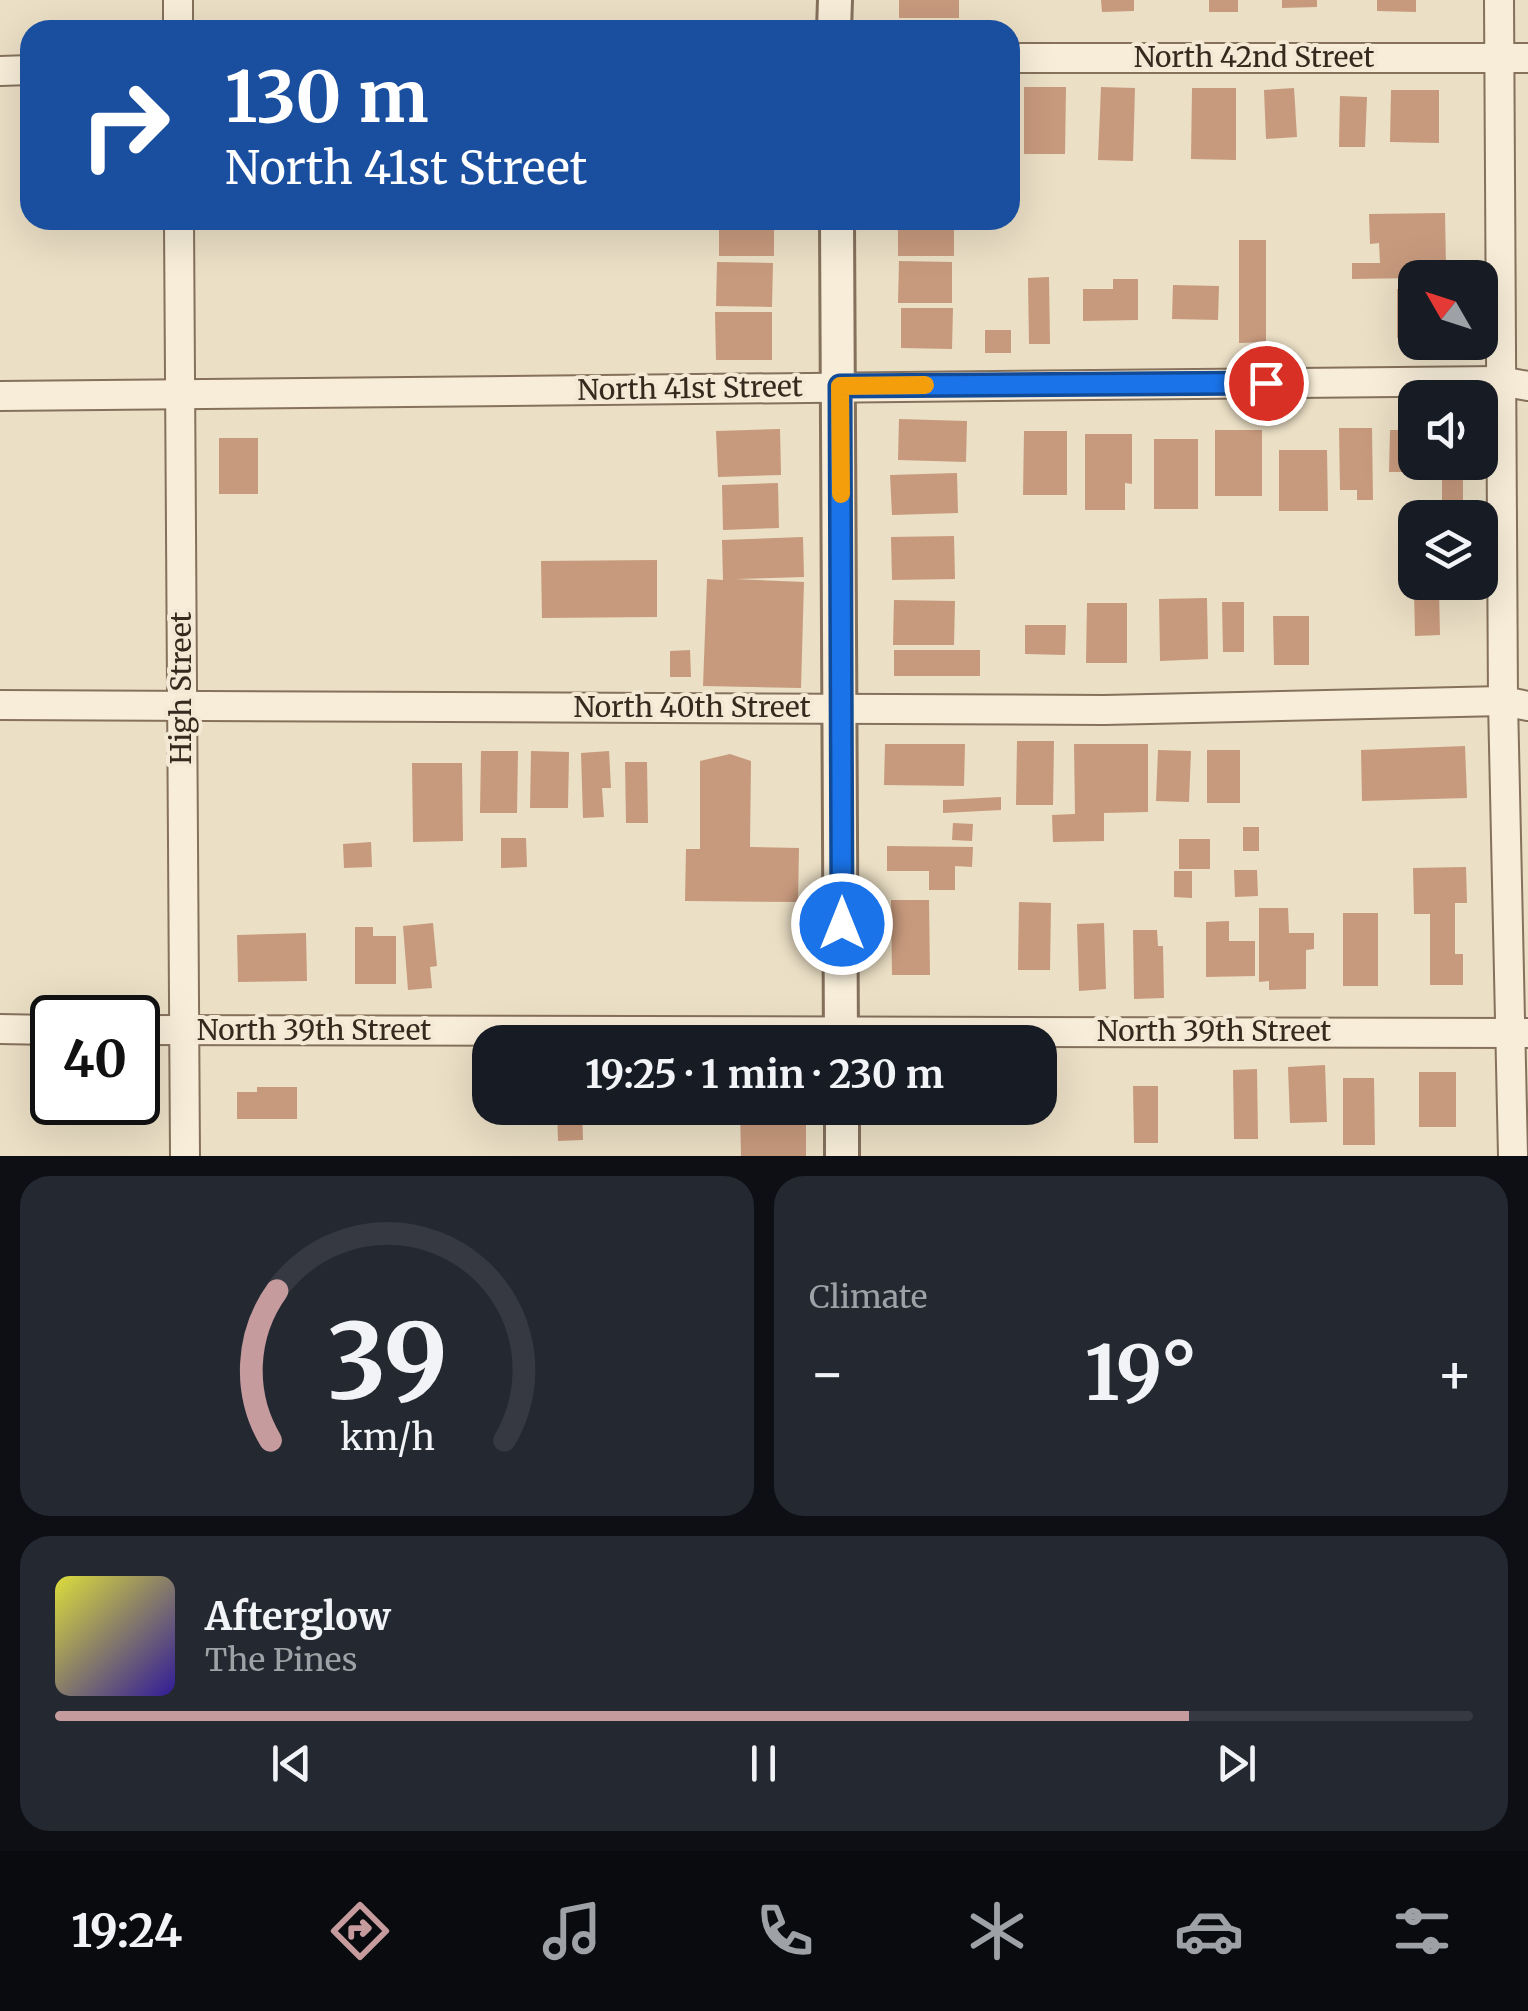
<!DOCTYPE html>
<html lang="en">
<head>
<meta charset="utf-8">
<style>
	:root { --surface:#171b24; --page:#242831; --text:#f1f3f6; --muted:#9ea1a6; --line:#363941; --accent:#c59b9e }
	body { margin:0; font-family:Merriweather,serif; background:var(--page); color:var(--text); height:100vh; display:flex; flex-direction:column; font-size:38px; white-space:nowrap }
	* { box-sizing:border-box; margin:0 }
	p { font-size:32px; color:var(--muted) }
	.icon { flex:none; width:55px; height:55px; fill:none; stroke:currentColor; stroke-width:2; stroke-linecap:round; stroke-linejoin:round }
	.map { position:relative; height:1156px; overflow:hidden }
	.side { display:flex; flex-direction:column; gap:20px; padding:20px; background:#0d0f14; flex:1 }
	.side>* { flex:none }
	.hud { position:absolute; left:20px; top:20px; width:1000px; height:210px; border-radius:30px; box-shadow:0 10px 40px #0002; background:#1a4fa0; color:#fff; overflow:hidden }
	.needle { width:65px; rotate:309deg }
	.fabs { position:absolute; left:1398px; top:260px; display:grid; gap:20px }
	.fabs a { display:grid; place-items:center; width:100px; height:100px; border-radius:20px; background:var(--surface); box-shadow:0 10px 40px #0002; font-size:50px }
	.speed { position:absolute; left:30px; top:995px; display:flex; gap:20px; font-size:50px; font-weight:700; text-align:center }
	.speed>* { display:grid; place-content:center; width:130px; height:130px; border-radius:50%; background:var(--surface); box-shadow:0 10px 40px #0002; line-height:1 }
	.speed .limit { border:5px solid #111; border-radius:15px; background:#fff; color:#111 }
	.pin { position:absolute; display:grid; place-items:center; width:85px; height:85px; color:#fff; margin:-42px; border:5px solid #fff; border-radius:50%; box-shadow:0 2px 10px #0007 }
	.me { position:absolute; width:110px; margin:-55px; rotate:0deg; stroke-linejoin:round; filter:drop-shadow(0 0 8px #0008) }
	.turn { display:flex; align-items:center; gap:35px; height:210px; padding:0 40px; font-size:45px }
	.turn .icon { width:130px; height:130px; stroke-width:2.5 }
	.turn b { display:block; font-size:70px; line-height:85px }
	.big { font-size:75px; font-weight:700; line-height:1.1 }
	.side .tile { flex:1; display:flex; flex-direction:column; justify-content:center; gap:15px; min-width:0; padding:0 35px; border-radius:30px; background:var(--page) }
	.side .dial { align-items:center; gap:0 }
	.dial svg { height:260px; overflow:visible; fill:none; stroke:var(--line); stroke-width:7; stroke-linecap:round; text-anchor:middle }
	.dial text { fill:var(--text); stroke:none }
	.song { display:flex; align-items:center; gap:30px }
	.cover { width:120px; height:120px; border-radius:15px; background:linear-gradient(135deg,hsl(60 70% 55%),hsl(250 70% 35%)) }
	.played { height:10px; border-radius:5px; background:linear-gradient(90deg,var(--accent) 80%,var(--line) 80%) }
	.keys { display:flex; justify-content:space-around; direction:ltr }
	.heat { display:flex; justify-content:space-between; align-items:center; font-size:55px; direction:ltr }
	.side .tiles { flex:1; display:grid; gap:20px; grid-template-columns:1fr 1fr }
	.tile:last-child { grid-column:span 2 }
	.trip { position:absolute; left:472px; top:1025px; width:585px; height:100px; border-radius:30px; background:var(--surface); box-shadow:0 10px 40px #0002; font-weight:700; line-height:100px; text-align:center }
	.dock { display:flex; height:160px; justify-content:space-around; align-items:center; background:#090b0e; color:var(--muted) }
	.dock .icon { width:70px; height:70px }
	.dock .on { color:var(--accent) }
	.dock b { font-size:45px; color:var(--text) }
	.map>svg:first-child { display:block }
	.building { fill:#c79a7d }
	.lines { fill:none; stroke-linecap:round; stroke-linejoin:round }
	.minor-casing { stroke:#85715c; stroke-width:32 }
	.tertiary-casing { stroke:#85715c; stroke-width:38 }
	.minor { stroke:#f7edd8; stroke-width:28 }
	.tertiary { stroke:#f7edd8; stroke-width:32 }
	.route-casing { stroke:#114b97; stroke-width:25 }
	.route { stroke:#1a73e8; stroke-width:18 }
	.slow { stroke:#f59e0b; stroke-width:18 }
	.labels { text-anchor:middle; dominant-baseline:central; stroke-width:8; stroke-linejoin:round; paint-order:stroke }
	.street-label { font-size:28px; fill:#362a1f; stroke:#f3e9d4 }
</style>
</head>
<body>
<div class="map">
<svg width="1528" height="1156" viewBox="0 0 1528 1156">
	<rect width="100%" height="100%" fill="#ebdfc5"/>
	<g class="building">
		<rect x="899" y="0" width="60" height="18"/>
		<polygon points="1101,0 1134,0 1134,11 1102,12"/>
		<rect x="1209" y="0" width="29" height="12"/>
		<polygon points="1282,0 1317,0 1317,7 1282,8"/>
		<polygon points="1377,0 1416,0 1416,12 1377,11"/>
		<polygon points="1024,87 1066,87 1065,154 1024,154"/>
		<polygon points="1101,87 1135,88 1133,161 1098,160"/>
		<polygon points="1192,88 1236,88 1236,160 1191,159"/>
		<polygon points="1294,88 1297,137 1266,139 1264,90"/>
		<polygon points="1391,90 1439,90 1439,143 1390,142"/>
		<polygon points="1340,96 1367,97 1365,147 1339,147"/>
		<polygon points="1445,213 1446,266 1419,267 1419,278 1352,279 1352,263 1380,263 1379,243 1370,244 1369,214"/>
		<rect x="719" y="220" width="55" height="36"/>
		<rect x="898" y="220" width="56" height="36"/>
		<polygon points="1239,240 1266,240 1266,342 1239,343"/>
		<polygon points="899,261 952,262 952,303 898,303"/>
		<polygon points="717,262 773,263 772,307 716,306"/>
		<polygon points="1049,277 1050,344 1029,344 1028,278"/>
		<polygon points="1113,279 1138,279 1138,320 1083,321 1083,289 1113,289"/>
		<polygon points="1173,285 1219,286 1218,320 1172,319"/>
		<rect x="1397" y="289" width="18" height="49"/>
		<polygon points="901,308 953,308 952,349 901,348"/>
		<polygon points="715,312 772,312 772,360 716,360"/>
		<rect x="985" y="330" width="26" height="23"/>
		<polygon points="899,419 967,421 966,462 898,460"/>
		<polygon points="1339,428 1372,428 1373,500 1357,500 1357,490 1340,490"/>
		<polygon points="780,429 781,475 718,477 716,431"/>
		<rect x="1215" y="430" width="47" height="66"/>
		<polygon points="1390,430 1415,430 1415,462 1436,462 1436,472 1389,472"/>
		<polygon points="1024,431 1067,431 1067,495 1023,495"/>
		<polygon points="1085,434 1132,434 1132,484 1125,483 1125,510 1085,510"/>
		<rect x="219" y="438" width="39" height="56"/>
		<rect x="1154" y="439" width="44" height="70"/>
		<polygon points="1279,450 1327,450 1328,511 1279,511"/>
		<rect x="1442" y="462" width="21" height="56"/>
		<polygon points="957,473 958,513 892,515 890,475"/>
		<polygon points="778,483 779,528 723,530 722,485"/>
		<polygon points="954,536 955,579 892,580 891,537"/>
		<polygon points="803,537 804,577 735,579 804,582 801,688 703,686 707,579 723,580 722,540"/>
		<polygon points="657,560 657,617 542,618 541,561"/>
		<polygon points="1439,588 1440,635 1415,636 1414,589"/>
		<polygon points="1207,598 1208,659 1160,661 1159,599"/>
		<polygon points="894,600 955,601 954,645 893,645"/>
		<polygon points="1222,602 1244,602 1244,652 1223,652"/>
		<polygon points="1087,603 1127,603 1127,663 1086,663"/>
		<polygon points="1273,616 1309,616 1309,665 1274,665"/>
		<polygon points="1025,625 1066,625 1065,655 1025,654"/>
		<polygon points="690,650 691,677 670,677 670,651"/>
		<rect x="894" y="650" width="86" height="26"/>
		<polygon points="1017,741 1054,741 1053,805 1016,805"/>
		<polygon points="885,744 965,744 964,786 884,785"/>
		<polygon points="1074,744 1148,744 1148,812 1104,813 1104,841 1053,842 1052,815 1075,814"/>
		<polygon points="1465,746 1467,798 1362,801 1361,750"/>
		<polygon points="1158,750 1191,751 1189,802 1156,801"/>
		<rect x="1207" y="750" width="33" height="53"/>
		<polygon points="481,751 518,751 517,813 480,813"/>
		<polygon points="531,751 569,752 568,808 530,808"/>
		<polygon points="609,751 611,788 602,788 604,817 583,818 581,753"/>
		<polygon points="730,754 751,761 750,847 799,848 798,902 685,901 686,849 700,849 700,761"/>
		<polygon points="625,762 647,762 648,823 626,823"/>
		<polygon points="412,763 462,763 463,841 413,842"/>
		<polygon points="1001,797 1001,810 943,813 943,800"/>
		<polygon points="953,823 973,824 972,841 952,840"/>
		<rect x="1243" y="827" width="16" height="24"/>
		<polygon points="501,838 526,838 527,867 501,868"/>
		<rect x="1179" y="839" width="31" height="30"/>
		<polygon points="371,842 372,867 344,868 343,844"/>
		<polygon points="887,846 973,847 972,867 955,866 955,890 929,890 929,871 887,871"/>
		<polygon points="1466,867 1467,903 1455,903 1455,954 1463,954 1463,985 1430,985 1430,914 1414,914 1413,868"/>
		<polygon points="1234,870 1257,870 1258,896 1235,897"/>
		<polygon points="1174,871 1192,871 1192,898 1174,897"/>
		<polygon points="891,900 929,900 930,975 892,975"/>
		<polygon points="1019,902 1051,903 1050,970 1018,970"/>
		<polygon points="1259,908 1288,908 1289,933 1314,933 1314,949 1306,950 1306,989 1269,990 1269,981 1259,982"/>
		<rect x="1343" y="913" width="35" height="73"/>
		<polygon points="1229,921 1229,941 1255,941 1255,976 1206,977 1206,922"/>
		<polygon points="433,923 437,966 430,967 432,988 408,990 403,926"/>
		<polygon points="1104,923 1106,989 1079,991 1077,924"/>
		<polygon points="355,927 373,927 373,936 396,936 396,984 355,984"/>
		<polygon points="1133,930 1157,930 1158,946 1163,946 1164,998 1134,999"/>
		<polygon points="306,933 307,981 238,982 237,935"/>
		<polygon points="1325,1065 1327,1122 1290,1123 1288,1067"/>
		<polygon points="1257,1069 1258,1139 1234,1139 1233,1070"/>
		<rect x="1419" y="1072" width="37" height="55"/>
		<polygon points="1343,1078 1374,1078 1375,1145 1343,1145"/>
		<polygon points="1133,1086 1158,1086 1158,1143 1134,1143"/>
		<polygon points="257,1087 297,1087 297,1119 237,1119 237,1092 257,1092"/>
		<polygon points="557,1108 582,1108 583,1140 558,1141"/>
		<polygon points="740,1108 806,1108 806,1156 741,1156"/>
	</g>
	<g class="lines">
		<defs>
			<g id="minor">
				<polyline points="178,0 178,30"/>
				<polyline points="1499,0 1503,701 1513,1156"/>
				<polyline points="1010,58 1528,58"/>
				<polyline points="0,71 30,70"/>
				<polyline points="179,220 185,1156"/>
				<polyline points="0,396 1500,381 1528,386"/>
				<polyline points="0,705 1104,710 1503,701 1528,706"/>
				<polyline points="0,1029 52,1030"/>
				<polyline points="138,1030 1528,1033"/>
			</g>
			<g id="tertiary">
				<polyline points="834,30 835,0"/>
				<polyline points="837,220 841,1042"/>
				<polyline points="842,1108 842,1156"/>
			</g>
		</defs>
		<use href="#minor" class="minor-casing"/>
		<use href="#tertiary" class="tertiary-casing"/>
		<use href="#minor" class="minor"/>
		<use href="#tertiary" class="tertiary"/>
	</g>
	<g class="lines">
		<defs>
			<polyline id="route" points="842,924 840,386 1266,383"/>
		</defs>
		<use href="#route" class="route-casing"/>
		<use href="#route" class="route"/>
		<polyline class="slow" points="841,494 840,386 925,385"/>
	</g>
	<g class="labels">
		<g class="street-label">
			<text x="1254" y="57">North 42nd Street</text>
			<text transform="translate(690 388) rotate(-1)">North 41st Street</text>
			<text transform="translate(181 688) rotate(-90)">High Street</text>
			<text x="692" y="707">North 40th Street</text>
			<text x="314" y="1030">North 39th Street</text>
			<text x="1214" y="1031">North 39th Street</text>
		</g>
	</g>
</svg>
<div class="fabs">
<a><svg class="needle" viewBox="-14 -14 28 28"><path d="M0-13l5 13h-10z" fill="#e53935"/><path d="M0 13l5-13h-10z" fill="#9ea1a6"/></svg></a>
<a><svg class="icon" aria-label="sound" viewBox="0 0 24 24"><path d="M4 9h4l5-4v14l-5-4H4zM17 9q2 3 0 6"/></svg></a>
<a><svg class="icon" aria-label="layers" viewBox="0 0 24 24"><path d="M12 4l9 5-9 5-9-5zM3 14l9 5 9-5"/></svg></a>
</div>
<div class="speed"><div class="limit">40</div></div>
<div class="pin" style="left:1266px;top:383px;background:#d93025"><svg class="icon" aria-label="arrive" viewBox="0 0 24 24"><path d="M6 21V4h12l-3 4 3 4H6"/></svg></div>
<svg class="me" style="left:842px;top:924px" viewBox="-20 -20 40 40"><circle r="17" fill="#1a73e8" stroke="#fff" stroke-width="3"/><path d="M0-11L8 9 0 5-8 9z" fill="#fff"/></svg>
<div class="trip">19:25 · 1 min · 230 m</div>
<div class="hud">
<div class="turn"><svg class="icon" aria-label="right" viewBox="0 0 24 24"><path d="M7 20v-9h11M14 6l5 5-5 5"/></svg><div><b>130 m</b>North 41st Street</div></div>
</div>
</div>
<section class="side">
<div class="tiles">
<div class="tile dial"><svg viewBox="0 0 100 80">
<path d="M14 69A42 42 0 1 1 86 69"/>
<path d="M14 69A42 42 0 0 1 16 23" stroke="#c59b9e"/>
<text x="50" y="56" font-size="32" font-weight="700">39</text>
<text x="50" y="72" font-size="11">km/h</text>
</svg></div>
<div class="tile"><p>Climate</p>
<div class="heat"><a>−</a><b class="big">19°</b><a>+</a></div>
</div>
<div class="tile">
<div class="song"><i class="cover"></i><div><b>Afterglow</b><p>The Pines</p></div></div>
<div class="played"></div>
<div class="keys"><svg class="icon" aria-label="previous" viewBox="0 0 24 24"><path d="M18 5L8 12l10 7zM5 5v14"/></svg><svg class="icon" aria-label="pause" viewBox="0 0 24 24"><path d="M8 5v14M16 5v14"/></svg><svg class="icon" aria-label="next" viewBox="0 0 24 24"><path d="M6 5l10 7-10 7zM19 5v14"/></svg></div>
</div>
</div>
</section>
<nav class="dock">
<b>19:24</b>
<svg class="icon on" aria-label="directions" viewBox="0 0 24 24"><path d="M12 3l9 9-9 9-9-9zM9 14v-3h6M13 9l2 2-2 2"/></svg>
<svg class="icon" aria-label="music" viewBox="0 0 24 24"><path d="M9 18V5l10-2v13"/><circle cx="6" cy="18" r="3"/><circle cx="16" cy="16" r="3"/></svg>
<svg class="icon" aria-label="phone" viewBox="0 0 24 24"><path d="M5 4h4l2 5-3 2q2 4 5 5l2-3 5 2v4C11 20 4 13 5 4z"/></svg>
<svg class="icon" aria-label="climate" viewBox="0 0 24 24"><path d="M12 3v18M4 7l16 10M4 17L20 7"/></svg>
<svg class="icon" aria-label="car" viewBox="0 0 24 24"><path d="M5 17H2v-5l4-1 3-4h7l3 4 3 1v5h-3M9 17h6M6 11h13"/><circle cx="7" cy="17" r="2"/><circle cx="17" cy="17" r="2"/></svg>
<svg class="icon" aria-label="filters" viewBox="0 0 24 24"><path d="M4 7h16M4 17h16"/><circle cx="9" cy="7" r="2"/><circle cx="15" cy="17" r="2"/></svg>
</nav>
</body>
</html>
